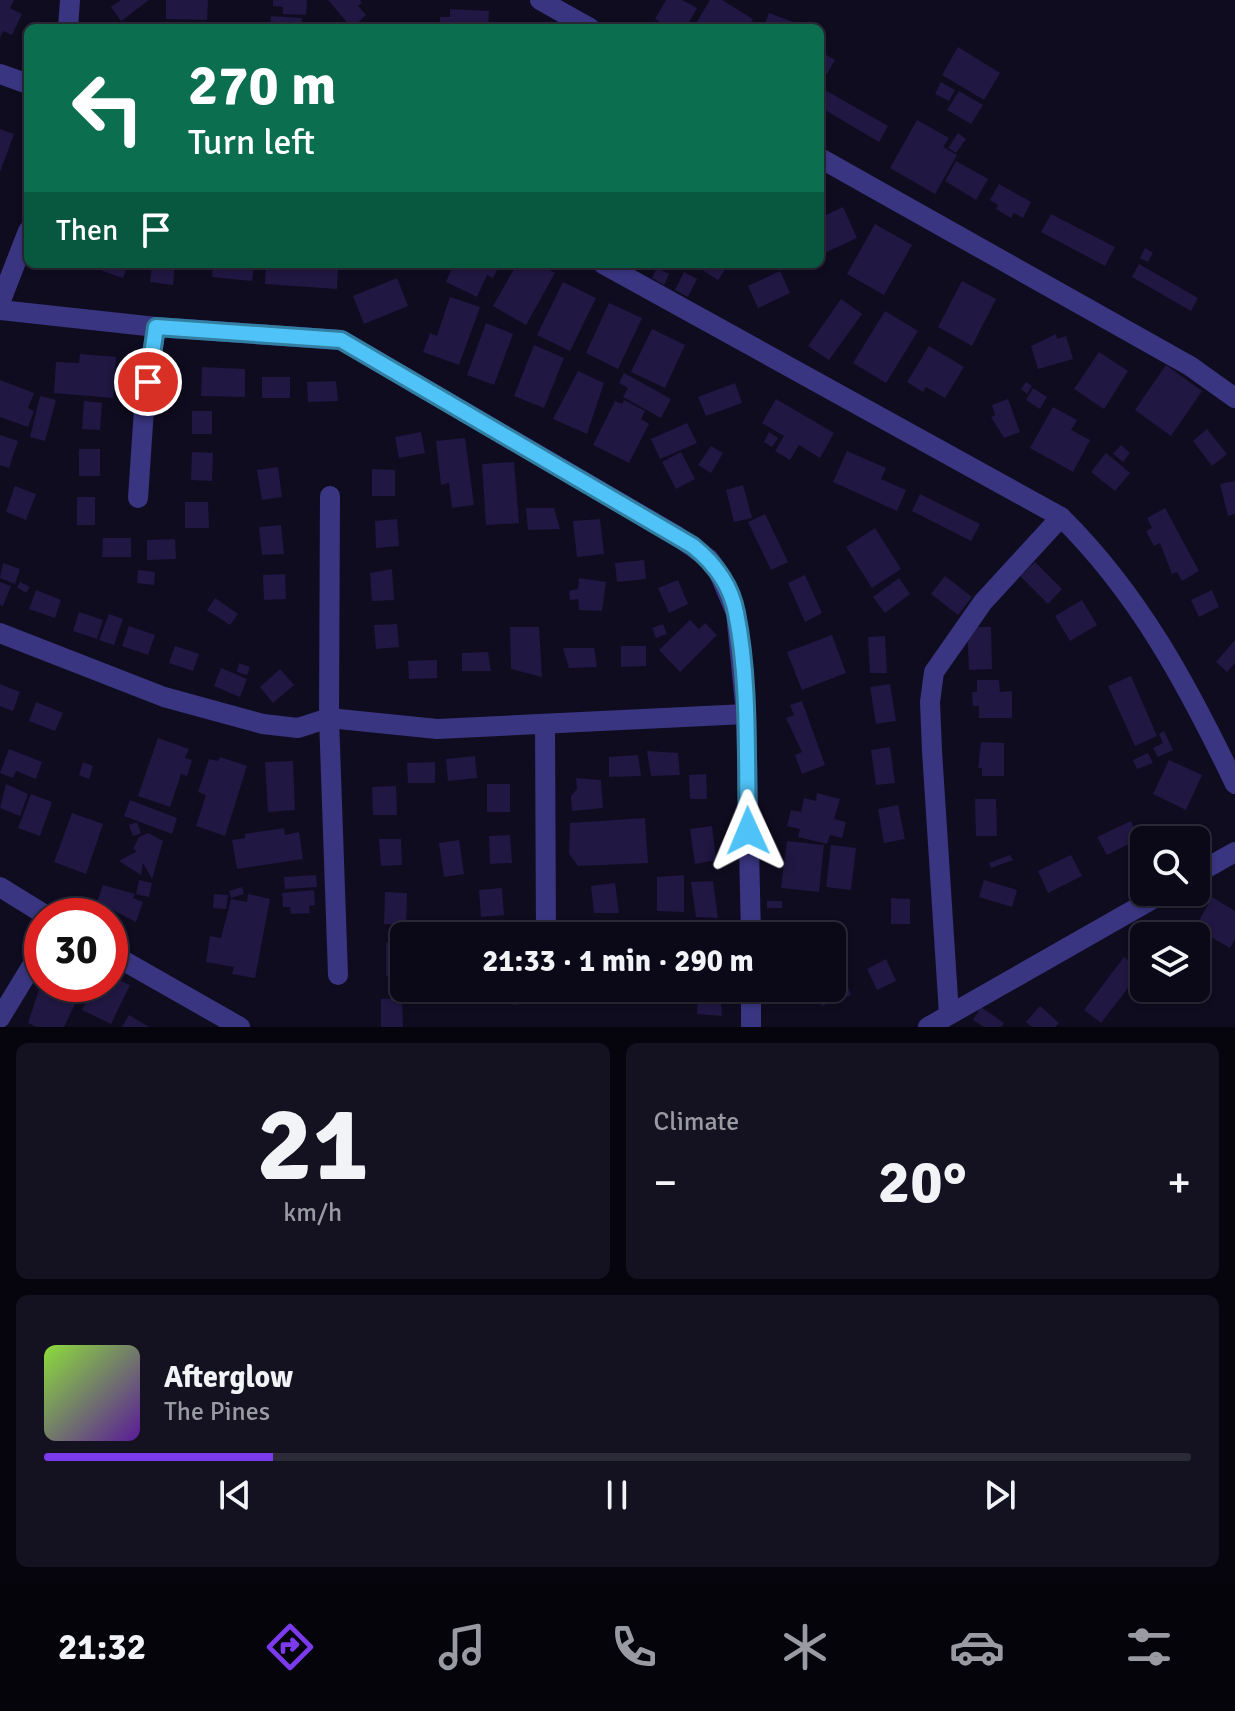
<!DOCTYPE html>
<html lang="en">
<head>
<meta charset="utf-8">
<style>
	:root { --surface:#0b0918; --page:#141221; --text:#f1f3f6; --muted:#9a9aa2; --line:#2b2a37; --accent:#7c3aed }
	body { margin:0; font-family:Signika,sans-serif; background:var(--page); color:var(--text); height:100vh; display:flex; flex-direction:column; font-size:30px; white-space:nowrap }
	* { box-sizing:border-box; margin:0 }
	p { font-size:26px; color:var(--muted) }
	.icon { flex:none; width:44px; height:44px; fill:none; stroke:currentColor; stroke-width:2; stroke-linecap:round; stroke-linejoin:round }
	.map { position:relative; height:1027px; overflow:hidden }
	.panel { display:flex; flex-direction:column; gap:16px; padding:16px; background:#06050d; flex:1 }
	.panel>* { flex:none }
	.guide { position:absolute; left:24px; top:24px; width:800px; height:244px; border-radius:12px; box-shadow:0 2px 6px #0004,0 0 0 2px var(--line); background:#0b6e4f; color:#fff; overflow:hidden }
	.tools { position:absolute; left:1130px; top:826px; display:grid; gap:16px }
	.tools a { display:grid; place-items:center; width:80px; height:80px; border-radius:12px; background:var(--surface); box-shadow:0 2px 6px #0004,0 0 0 2px var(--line); font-size:40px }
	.speed { position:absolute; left:24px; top:898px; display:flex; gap:16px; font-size:40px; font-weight:700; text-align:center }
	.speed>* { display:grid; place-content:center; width:104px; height:104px; border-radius:50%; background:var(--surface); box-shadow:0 2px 6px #0004,0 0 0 2px var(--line); line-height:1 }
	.speed .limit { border:12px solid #d22; background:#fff; color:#111 }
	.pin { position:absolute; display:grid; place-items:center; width:68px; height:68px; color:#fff; margin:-34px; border:4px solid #fff; border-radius:50%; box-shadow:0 2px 8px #0007 }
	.me { position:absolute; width:88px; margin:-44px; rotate:359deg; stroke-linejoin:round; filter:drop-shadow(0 0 6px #0008) }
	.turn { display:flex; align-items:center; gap:28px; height:168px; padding:0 32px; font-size:36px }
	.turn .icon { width:104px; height:104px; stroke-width:2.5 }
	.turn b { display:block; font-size:56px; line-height:68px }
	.then { display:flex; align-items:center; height:76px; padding:0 32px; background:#0003; gap:16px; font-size:30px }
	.big { font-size:60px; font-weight:700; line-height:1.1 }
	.panel .card { flex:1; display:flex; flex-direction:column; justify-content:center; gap:12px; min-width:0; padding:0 28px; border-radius:12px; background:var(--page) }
	.panel .dial { align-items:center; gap:0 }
	.dial b { font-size:104px; line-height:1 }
	.song { display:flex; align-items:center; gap:24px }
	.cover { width:96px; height:96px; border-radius:12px; background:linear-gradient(135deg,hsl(90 70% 55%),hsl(270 70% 35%)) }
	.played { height:8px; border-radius:4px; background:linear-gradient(90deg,var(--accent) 20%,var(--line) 20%) }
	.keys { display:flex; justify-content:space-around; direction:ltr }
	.heat { display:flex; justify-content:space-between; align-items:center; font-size:44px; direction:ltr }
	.panel .tiles { flex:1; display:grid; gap:16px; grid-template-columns:1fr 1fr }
	.card:last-child { grid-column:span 2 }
	.trip { position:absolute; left:390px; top:922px; width:456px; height:80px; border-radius:12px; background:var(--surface); box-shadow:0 2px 6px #0004,0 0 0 2px var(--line); font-weight:700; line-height:80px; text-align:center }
	.tab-bar { display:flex; height:128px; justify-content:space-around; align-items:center; background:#04040a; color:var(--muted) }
	.tab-bar .icon { width:56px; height:56px }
	.tab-bar .current { color:var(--accent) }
	.tab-bar b { font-size:36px; color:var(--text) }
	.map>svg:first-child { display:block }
	.building { fill:#201742 }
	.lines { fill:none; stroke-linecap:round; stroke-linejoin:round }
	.minor { stroke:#393581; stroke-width:20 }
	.route-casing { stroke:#337fa1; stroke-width:20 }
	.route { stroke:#4fc3f7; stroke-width:14 }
</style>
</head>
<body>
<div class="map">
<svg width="1235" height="1027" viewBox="0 0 1235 1027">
	<rect width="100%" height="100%" fill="#0f0c20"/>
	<g class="building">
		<polygon points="0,0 14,0 10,8 22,14 12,35 3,31 0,38"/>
		<polygon points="121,0 149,0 121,21 111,7"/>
		<polygon points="166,0 208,0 207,20 166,19"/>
		<polygon points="273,0 307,0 306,15 283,14 283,7 273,6"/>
		<polygon points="328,0 360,0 362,3 358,6 366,15 352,28"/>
		<polygon points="666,0 682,0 697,8 686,28 671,28 655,19"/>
		<polygon points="710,0 722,0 753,19 748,28 693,28"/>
		<polygon points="450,9 489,11 488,28 440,28 440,17 450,17"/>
		<polygon points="769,13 801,25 800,28 764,26"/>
		<polygon points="271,16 302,18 301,28 270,28"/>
		<polygon points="958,47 1000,73 984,100 942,75"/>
		<polygon points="820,51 835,60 827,74 820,69"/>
		<polygon points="941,82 955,90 949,101 935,94"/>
		<polygon points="827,91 888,126 879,142 820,107"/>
		<polygon points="959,91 983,105 971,124 947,110"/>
		<polygon points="917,120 949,138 943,147 957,155 935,194 890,168"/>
		<polygon points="0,129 14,134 0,172"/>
		<polygon points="958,133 966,139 956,153 948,148"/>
		<polygon points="956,161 988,179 976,200 945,181"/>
		<polygon points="999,184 1031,202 1023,218 1014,213 1011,218 996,209 998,205 990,200"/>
		<polygon points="843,207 857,238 820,255 820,208 824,216"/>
		<polygon points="1051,214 1115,247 1105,266 1041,232"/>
		<polygon points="875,224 912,245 884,295 847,274"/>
		<polygon points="1145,248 1153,253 1148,262 1140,258"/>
		<polygon points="83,264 128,264 123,278"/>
		<polygon points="152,264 175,264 173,285 150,282"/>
		<polygon points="213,264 254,264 252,281 212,277"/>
		<polygon points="266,264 338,267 337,289 265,284"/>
		<polygon points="454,264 500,264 493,278 487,275 477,297 446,282"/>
		<polygon points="517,264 539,264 555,273 526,325 493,306"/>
		<polygon points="693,264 729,264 718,280"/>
		<polygon points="1139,264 1198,298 1191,311 1132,277"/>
		<polygon points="657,268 669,274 664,285 652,278"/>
		<polygon points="780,271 790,293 758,308 748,286"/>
		<polygon points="684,272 697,279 688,297 675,290"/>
		<polygon points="397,278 408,306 364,324 353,296"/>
		<polygon points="962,281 996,299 972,346 938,327"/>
		<polygon points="563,282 596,298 570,351 537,335"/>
		<polygon points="450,297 480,307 459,365 423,352 430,333 437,336"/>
		<polygon points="841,299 862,314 829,360 808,346"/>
		<polygon points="609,303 642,318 618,369 586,353"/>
		<polygon points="885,311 918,331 886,383 853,363"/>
		<polygon points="486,323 513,334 494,385 467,375"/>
		<polygon points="652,329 685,345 665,388 631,372"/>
		<polygon points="1056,334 1057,339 1066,336 1073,359 1038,369 1031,346"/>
		<polygon points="534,345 564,358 544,408 514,396"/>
		<polygon points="929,346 964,367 945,398 926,387 923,392 907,382"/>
		<polygon points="1099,352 1128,371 1104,409 1074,389"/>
		<polygon points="80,354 116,357 113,398 54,393 56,362 79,363"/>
		<polygon points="1166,365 1202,391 1171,436 1135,410"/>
		<polygon points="202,367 245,369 245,397 201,396"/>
		<polygon points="578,371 604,383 587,434 553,419"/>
		<polygon points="624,373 671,399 661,418 623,397 628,388 619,383"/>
		<rect x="262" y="377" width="28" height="21"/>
		<polygon points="0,380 34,393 28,408 34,411 28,427 0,417"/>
		<polygon points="336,381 338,401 308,402 307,382"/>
		<polygon points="1026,382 1032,386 1027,394 1021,389"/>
		<polygon points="735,383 742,403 706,416 698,397"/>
		<polygon points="1033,388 1047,397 1040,409 1026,400"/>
		<polygon points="40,396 56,400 45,441 30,437"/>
		<polygon points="776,399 834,433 820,458 799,445 790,460 775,451 784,436 762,423"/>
		<polygon points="1008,399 1020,432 1004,438 991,417 995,415 992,405"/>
		<polygon points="624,400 645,411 641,419 649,424 629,463 593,445 615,401 622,404"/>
		<polygon points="84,401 102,403 100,430 82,429"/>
		<polygon points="1053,407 1077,420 1071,430 1090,440 1073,472 1030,448"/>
		<rect x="192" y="411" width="20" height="23"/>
		<polygon points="687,423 697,443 660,459 651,439"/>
		<polygon points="1207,429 1227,454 1212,466 1193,441"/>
		<polygon points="421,432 425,453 399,458 395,437"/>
		<polygon points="769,432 778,438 772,447 764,442"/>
		<polygon points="0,435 18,441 9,468 0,465"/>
		<polygon points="465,438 474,505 452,508 449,483 441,485 436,441"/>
		<polygon points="1121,445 1130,453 1123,462 1113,454"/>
		<polygon points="711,446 723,453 711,473 698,465"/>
		<rect x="79" y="449" width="21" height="27"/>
		<polygon points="847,451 886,468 881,479 906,490 897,511 833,482"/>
		<polygon points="192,452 213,453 212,481 191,480"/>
		<polygon points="681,452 695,479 676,489 662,462"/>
		<polygon points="1106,453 1130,473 1115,491 1091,472"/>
		<polygon points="514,462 519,523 486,525 482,464"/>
		<polygon points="278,467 282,497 262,500 257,470"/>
		<polygon points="372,469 395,470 395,496 372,496"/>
		<polygon points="1235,481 1235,514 1228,516 1220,484"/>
		<polygon points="743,485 752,518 734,522 726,490"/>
		<polygon points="15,486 36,494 26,520 6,512"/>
		<polygon points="920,494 980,524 971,541 912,511"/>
		<rect x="77" y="497" width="18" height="28"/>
		<polygon points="185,502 208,502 209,528 185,528"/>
		<polygon points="526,508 554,508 560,529 528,530"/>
		<polygon points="1165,508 1199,571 1182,581 1177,572 1172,574 1160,543 1154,546 1146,531 1152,528 1147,518"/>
		<polygon points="765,514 788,562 771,570 748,522"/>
		<polygon points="397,519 399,546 376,548 375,521"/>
		<polygon points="600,519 604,554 577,557 573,521"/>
		<polygon points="281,525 284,554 262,555 259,527"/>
		<polygon points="875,528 901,569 872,588 846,547"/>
		<polygon points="103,538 131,538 131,557 102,557"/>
		<polygon points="175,539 176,559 147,560 147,540"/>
		<polygon points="644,560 646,579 617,582 615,563"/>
		<polygon points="1035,562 1062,589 1048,604 1020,576"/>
		<polygon points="3,563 20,569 15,584 0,578"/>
		<polygon points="392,569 394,600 372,601 370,573"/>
		<polygon points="138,570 155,572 154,585 137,583"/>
		<polygon points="285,574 286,599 264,600 263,575"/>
		<polygon points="805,575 822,613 805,622 788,583"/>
		<polygon points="945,576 972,597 958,615 931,594"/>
		<polygon points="579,578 606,582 602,611 579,610 578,599 570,600 569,591 578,589"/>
		<polygon points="899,578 910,594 885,613 873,597"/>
		<polygon points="678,580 688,604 669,613 658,588"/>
		<polygon points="0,582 11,586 3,606 0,605"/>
		<polygon points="20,582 30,587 26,593 17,587"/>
		<polygon points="36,590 61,600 55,618 29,609"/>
		<polygon points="1212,590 1219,607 1199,617 1191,600"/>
		<polygon points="215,598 238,614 230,625 207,610"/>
		<polygon points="1082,600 1097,625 1070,641 1055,616"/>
		<polygon points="79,612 103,620 97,639 73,631"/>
		<polygon points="109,614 123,619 114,645 99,640"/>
		<polygon points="690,620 699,629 705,623 717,635 680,672 659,650"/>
		<polygon points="397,624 399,647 376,649 374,625"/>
		<polygon points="663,624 667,634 656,638 652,628"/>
		<polygon points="129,626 155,635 148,655 122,646"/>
		<polygon points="510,627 539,627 542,677 511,669"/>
		<polygon points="967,627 991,627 992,669 969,670"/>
		<polygon points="832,635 846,673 802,690 787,652"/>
		<polygon points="885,636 887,673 870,673 868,637"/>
		<polygon points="1235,640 1235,663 1227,672 1216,662"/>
		<polygon points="175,646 199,654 193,671 169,663"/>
		<polygon points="621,646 646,646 646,666 621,667"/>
		<polygon points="563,648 594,648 597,667 569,668"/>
		<polygon points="488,652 491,671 462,671 462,653"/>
		<polygon points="437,660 437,678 409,679 408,661"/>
		<polygon points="239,663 250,667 247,675 237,672"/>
		<polygon points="221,668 247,679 240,697 214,686"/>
		<polygon points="280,669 294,685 273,703 260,687"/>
		<polygon points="1131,676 1157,736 1135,746 1108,686"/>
		<polygon points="977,680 999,680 1000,692 1012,691 1012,718 979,718 979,706 973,706 972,692 977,692"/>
		<polygon points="0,684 20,692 13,711 0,706"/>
		<polygon points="890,684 896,721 876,724 870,687"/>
		<polygon points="802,701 825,765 802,774 795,755 802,752 786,718 794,715 790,705"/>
		<polygon points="36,702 63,713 55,731 29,721"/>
		<polygon points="1164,731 1173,750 1158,757 1153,748 1163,743 1159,734"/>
		<polygon points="158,738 189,749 185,758 192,760 187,776 181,774 170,807 138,796"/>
		<polygon points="981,742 1004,743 1004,776 982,776 982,768 978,768"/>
		<polygon points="890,747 895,783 876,785 871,750"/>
		<polygon points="9,749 42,762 36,779 16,771 13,778 0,773"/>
		<polygon points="647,751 678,753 680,775 651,776"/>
		<polygon points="1148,753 1153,763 1137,769 1133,760"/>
		<polygon points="638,755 641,776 609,777 609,757"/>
		<polygon points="475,756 477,778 448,781 446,759"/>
		<polygon points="220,757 247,766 225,836 196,826 206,795 198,792 209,759 218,761"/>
		<polygon points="1169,760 1202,775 1186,810 1153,794"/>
		<polygon points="293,761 295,810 268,812 265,762"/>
		<polygon points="83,762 93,766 89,779 79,775"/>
		<polygon points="435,762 435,783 408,783 407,763"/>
		<polygon points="706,774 707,799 690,799 689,775"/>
		<polygon points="576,778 601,780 603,808 572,811 571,796 577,789"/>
		<polygon points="6,784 28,794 20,816 0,808"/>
		<rect x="487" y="784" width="23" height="28"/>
		<polygon points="396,786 397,815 373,815 372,787"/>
		<polygon points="817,793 840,799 834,819 846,822 842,838 830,835 827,844 798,837 800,829 787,826 791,810 801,812 804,798 816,801"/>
		<polygon points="31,794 52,802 40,836 18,828"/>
		<polygon points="975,799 996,799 997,836 976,836"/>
		<polygon points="130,800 177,818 172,834 124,816"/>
		<polygon points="898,805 905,839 884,843 878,809"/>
		<polygon points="72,813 103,824 86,874 54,862"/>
		<polygon points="645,818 648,863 578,866 569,854 570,823"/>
		<polygon points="1131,821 1139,839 1107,855 1097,837"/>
		<polygon points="137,822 141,833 133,836 129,825"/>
		<polygon points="712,826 716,860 695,864 690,829"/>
		<polygon points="284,828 285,835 299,832 303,859 237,869 232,840 245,838 245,834"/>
		<polygon points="148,833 163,841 152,879 143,863 141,875 119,861 137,851 133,849 139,837"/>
		<polygon points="510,835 512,863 490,864 489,836"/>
		<polygon points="379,839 401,839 402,865 381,866"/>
		<polygon points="459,840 464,874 444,877 439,843"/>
		<polygon points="787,841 824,845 819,892 781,888"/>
		<polygon points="831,845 856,848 851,890 826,887"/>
		<polygon points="1010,855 1013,860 991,868 989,863"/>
		<polygon points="1071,855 1082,876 1048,893 1038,871"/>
		<polygon points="316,875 317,887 285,889 284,877"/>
		<polygon points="684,875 684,912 657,911 657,877"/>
		<polygon points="139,880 152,883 149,897 136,894"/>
		<polygon points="984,880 1017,890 1012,907 979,897"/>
		<polygon points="713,881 718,918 696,917 691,882"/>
		<polygon points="615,883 619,913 594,913 591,886"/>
		<polygon points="103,885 135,894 133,898 143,902 136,922 97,902"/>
		<polygon points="242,887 244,894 231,898 229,891"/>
		<polygon points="502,888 504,915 481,917 479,890"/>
		<polygon points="314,890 315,905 309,906 310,913 291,914 290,907 283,907 282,893"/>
		<polygon points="385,892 407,893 406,925 384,924"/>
		<polygon points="214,894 228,895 226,909 213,908"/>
		<polygon points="248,894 270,899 255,978 232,974 234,967 206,962 210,936 221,938 231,899 247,902"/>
		<polygon points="1212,897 1235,911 1235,939 1230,948 1195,928"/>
		<polygon points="891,898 910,899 910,924 891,924"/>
		<rect x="767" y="901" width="15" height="7"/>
		<polygon points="789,929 819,930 819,936 789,936"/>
		<rect x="386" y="943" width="18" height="33"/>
		<polygon points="1196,944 1205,952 1196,963"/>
		<polygon points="1124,957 1141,971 1101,1023 1084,1010"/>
		<polygon points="886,959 896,981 877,990 867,969"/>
		<polygon points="843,974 851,995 822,1006 815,988 832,988 832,978"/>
		<polygon points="110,976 130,985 111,1024 82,1010 94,984 110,984"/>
		<polygon points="41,984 73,984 82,989 64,1027 37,1027 28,1023"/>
		<polygon points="510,988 538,988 540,1001 513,1005"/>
		<polygon points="562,988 593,988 594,998 563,1001"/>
		<polygon points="698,988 720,988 722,1016 697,1014"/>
		<polygon points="402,998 403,1027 381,1027 381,999"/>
		<polygon points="1040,1006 1059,1023 1055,1027 1032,1027 1026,1022"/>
		<polygon points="981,1007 1004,1023 1001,1027 984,1027 973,1020"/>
		<polygon points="129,1015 149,1027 122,1027"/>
	</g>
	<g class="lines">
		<g class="minor">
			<polyline points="540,0 590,28"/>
			<polyline points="68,28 70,0"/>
			<polyline points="0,74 28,84"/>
			<polyline points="820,158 1190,366 1235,398"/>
			<path d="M603 264 1061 517C1139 594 1188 686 1235 784"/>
			<polyline points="0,303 28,231"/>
			<polyline points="0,310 156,327 341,340 677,536 709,559 719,573 736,613 746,714 751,936"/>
			<polyline points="330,496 329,718 338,975"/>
			<polyline points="138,498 144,409 156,327"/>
			<polyline points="0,633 164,697 263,724 298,728 329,718 437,729 746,714"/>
			<polyline points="545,724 546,936"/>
			<polyline points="1196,874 1235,852"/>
			<polyline points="0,887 47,916"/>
			<polyline points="110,953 240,1027"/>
			<polyline points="751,988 751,1027"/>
			<polyline points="949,1014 932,751 930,702 934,672 983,602 1061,517"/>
			<polyline points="0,1018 42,949"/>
			<polyline points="928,1027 1165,892"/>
		</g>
	</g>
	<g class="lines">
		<defs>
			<path id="route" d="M148 382 156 327 341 340 693 546C714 563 731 585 736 613 750 681 746 761 748 831"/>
		</defs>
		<use href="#route" class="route-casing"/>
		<use href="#route" class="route"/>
	</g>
</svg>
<div class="tools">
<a><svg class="icon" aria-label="search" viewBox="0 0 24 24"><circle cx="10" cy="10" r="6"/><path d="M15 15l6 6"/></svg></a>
<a><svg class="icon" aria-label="layers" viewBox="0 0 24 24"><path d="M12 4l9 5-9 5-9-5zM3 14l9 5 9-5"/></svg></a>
</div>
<div class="speed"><div class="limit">30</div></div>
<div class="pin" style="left:148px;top:382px;background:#d93025"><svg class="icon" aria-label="arrive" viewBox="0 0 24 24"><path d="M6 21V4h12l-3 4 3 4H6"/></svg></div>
<svg class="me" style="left:748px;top:831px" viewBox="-20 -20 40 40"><path d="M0-17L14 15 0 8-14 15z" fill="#4fc3f7" stroke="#fff" stroke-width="4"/></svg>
<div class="trip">21:33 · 1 min · 290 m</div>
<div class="guide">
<div class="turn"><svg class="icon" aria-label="left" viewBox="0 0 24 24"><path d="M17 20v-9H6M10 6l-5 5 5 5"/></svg><div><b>270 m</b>Turn left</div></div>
<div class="then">Then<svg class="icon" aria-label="arrive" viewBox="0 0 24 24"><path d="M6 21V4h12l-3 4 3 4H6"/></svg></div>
</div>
</div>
<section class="panel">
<div class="tiles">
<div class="card dial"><b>21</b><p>km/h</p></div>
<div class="card"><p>Climate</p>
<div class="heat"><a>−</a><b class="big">20°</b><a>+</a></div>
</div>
<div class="card">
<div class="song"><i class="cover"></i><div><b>Afterglow</b><p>The Pines</p></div></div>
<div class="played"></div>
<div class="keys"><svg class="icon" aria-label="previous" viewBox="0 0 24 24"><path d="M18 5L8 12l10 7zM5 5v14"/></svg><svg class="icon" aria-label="pause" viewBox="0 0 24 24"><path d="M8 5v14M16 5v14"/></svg><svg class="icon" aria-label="next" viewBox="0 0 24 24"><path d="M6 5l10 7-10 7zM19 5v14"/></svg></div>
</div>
</div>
</section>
<nav class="tab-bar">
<b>21:32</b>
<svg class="icon current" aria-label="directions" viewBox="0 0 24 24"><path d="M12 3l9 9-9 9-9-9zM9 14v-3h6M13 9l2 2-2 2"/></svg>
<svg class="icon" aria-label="music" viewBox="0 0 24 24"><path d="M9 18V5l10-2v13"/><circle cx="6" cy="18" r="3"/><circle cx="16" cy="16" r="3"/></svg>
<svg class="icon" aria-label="phone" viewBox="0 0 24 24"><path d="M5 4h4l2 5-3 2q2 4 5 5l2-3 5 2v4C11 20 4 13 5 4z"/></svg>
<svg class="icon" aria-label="climate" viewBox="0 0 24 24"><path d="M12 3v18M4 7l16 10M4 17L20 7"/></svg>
<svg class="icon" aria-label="car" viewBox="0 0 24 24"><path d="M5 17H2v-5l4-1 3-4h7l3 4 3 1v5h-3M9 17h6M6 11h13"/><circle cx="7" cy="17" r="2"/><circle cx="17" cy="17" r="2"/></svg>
<svg class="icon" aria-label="filters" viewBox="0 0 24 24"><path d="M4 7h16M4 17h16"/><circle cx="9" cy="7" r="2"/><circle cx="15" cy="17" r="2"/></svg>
</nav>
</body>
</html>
